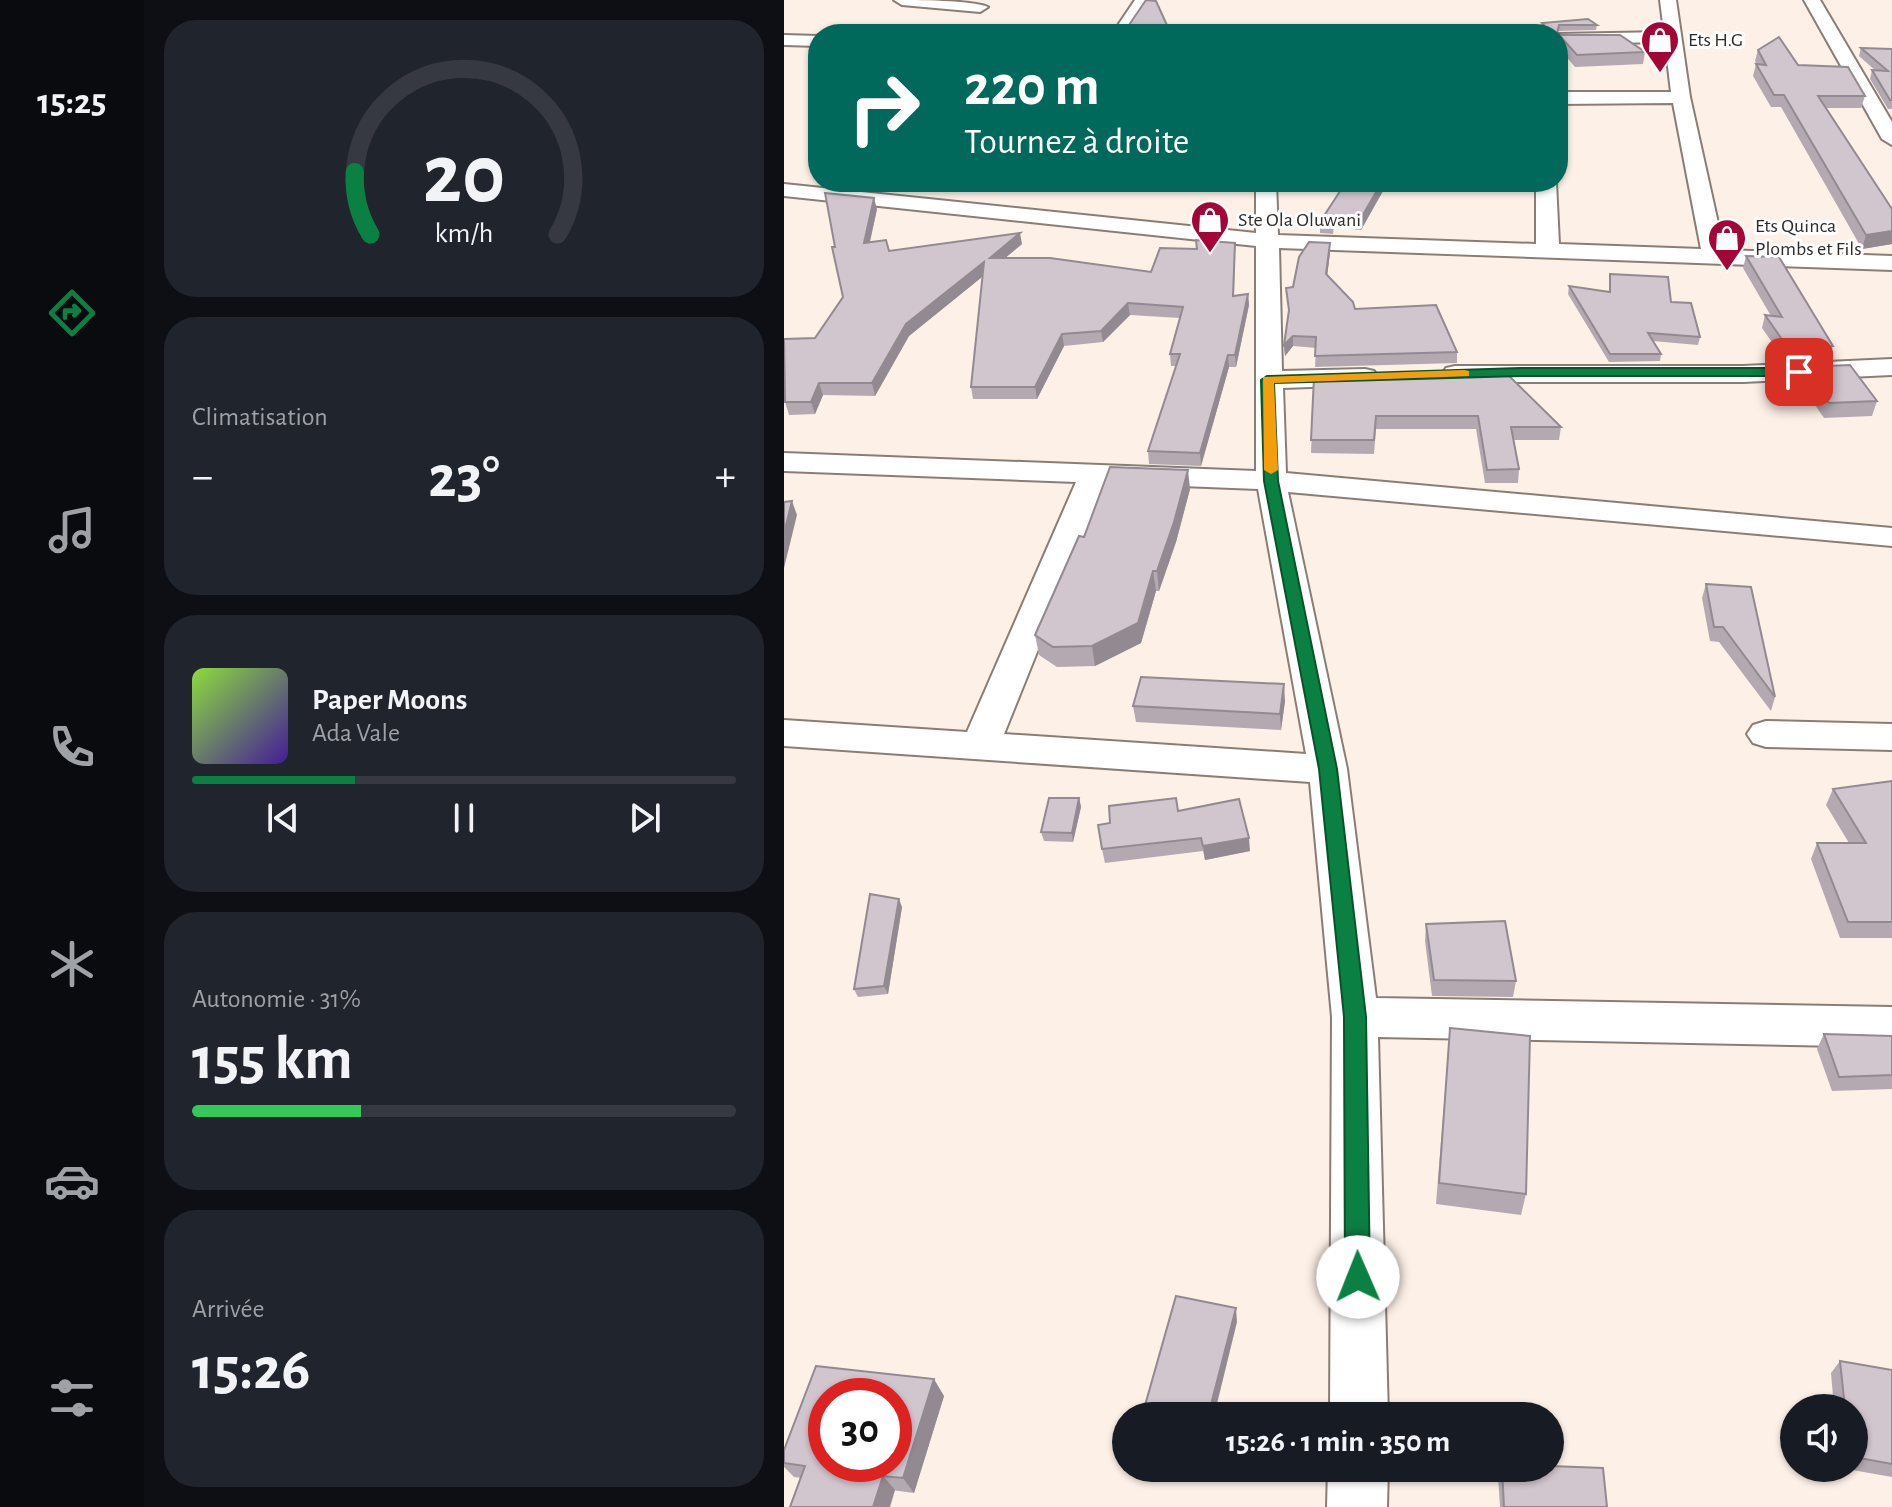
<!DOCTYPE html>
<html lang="fr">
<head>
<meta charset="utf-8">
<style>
	:root { --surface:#171b24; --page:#20242c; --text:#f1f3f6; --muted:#9ea1a6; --line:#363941; --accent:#0b8043 }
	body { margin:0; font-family:"Alegreya Sans",sans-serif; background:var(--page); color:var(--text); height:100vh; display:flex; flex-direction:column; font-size:30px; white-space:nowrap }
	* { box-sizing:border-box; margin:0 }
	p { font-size:26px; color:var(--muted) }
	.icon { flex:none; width:44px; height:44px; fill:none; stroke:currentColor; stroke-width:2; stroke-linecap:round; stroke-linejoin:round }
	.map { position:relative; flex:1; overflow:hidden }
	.side { display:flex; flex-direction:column; gap:20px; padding:20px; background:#0d0f14; width:640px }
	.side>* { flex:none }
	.hud { position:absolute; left:24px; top:24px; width:760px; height:168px; border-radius:32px; box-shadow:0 2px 6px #0004; background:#00695c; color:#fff; overflow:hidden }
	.tools { position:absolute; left:996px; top:1394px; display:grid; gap:16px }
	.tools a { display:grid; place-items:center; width:88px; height:88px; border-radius:50%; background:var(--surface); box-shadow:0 2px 6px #0004; font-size:40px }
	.speed { position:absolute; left:24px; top:1378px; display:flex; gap:16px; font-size:40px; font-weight:700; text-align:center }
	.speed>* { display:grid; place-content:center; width:104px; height:104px; border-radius:50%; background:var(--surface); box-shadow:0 2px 6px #0004; line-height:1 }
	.speed .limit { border:12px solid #d22; background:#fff; color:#111 }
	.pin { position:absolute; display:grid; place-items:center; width:68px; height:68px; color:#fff; margin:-34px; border-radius:16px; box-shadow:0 4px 12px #0006 }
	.me { position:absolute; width:88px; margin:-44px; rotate:359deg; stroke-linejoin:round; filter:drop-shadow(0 0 6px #0008) }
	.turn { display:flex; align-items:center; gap:28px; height:168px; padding:0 24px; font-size:36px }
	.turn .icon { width:104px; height:104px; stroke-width:2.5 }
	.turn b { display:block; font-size:56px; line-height:68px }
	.big { font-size:60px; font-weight:600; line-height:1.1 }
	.side .tile { flex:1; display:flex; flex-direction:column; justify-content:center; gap:12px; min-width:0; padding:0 28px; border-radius:32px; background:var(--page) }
	.side .dial { align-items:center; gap:0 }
	.dial svg { height:208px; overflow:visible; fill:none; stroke:var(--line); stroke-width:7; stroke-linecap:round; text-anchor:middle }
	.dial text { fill:var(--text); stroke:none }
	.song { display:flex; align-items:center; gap:24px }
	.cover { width:96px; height:96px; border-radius:12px; background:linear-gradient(135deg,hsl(90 70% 55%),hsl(260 70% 35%)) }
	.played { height:8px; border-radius:4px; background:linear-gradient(90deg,var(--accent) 30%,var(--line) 30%) }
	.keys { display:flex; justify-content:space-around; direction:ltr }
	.heat { display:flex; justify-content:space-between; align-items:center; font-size:44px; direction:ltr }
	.charge { height:12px; border-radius:6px; background:linear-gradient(90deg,#34c759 31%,var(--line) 0) }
	.trip { position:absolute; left:328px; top:1402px; width:452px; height:80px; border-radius:40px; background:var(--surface); box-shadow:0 2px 6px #0004; font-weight:600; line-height:80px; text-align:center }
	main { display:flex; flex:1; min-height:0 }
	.menu { display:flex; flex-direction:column; width:144px; justify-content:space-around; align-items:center; background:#090b0e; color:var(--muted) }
	.menu .icon { width:56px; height:56px }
	.menu .active { color:var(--accent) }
	.menu b { font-size:36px; color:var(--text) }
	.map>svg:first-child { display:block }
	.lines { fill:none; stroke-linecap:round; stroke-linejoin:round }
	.minor-casing { stroke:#897e76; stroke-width:4 }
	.minor { fill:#fff; fill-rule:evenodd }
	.wall { fill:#b4a9b1 }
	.shaded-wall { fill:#928a90 }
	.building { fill:#d1c5ce; stroke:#928a90; stroke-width:2; fill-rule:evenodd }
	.route { fill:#0b8043; stroke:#07532c; stroke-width:2 }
	.slow { fill:#f59e0b }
	.labels { text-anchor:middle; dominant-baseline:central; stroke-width:6; stroke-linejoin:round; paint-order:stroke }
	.far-poi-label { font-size:20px; fill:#302b28; stroke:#fff; text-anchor:start }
</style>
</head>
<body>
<main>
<nav class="menu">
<b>15:25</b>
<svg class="icon active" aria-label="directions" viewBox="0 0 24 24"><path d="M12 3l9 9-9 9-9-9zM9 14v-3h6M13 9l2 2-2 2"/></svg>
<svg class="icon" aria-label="music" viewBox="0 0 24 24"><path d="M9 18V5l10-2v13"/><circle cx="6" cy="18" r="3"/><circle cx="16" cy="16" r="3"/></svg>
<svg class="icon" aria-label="phone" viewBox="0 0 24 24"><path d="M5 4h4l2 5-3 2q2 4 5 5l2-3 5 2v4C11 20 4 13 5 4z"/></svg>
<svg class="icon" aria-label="climate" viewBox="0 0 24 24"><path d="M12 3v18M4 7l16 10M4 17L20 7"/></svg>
<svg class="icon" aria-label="car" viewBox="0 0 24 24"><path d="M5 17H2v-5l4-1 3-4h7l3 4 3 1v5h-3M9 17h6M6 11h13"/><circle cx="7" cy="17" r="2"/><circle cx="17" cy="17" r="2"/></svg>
<svg class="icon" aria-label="filters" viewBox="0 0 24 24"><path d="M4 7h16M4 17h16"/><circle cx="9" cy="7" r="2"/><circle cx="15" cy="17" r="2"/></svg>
</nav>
<section class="side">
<div class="tile dial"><svg viewBox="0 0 100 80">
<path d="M14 69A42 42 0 1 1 86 69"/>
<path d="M14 69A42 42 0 0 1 8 45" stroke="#0b8043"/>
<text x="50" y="56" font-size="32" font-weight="700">20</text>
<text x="50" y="72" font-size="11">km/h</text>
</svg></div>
<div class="tile"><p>Climatisation</p>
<div class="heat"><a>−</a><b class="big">23°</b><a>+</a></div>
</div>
<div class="tile">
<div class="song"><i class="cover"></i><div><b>Paper Moons</b><p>Ada Vale</p></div></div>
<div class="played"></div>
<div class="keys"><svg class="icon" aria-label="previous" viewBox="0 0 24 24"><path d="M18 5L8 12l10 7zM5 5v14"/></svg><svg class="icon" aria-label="pause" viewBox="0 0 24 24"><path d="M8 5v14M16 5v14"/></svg><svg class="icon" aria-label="next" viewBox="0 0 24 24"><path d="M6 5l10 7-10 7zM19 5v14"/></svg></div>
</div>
<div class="tile"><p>Autonomie · 31%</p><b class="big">155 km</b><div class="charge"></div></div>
<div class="tile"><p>Arrivée</p><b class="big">15:26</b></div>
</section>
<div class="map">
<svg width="1108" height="1507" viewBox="0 0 1108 1507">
	<rect width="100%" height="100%" fill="#fdf0e7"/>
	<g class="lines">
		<defs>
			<g id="minor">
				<path d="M110 0C132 0 188 0 204 7L196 12 118 5Z"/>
				<polygon points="351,0 367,0 344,34 328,34"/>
				<path d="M876 0H892L906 97 940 250 1108 256V270L495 248 498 371 581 369 590 371 594 377 590 383 581 385 499 388 502 473 1108 528V546L504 492 563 769 592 998 1108 1007V1047L594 1037 604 1416H546L548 1017 526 782 0 746V720L183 732 292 482 0 471V453L472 471V246L0 196V184L472 233V182H492L494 235 752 244V182H772L775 244 917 249 889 103 774 104V92H887L881 42 774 44V34L880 32ZM321 483 474 489 522 754 220 734Z"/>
				<polygon points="1020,0 1036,0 1108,122 1108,145 1098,139"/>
				<polygon points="0,35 34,36 34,46 0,45"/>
				<polygon points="1108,359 1108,375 959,382 671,382 662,380 658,374 662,368 671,366 959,366"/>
				<polygon points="982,721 1108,724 1108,750 982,747 969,743 963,734 969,725"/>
				<polygon points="544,1468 604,1468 603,1507 543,1507"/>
			</g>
		</defs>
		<use href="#minor" class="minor-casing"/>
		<use href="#minor" class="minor"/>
	</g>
	<g class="wall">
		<polygon points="758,23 813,25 812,30 774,31 773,34 762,34 757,28"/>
		<polygon points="775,35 861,52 859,64 791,67 774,47"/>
		<polygon points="1077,48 1108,49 1108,109 1104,109 1086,79 1088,70 1092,71 1075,56"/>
		<polygon points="974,50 1014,65 1081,96 1077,108 1042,108 1108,209 1108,244 1078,249 997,107 987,107 969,76 972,64 973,64 971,61"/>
		<polygon points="40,182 116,182 104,192 41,185"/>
		<polygon points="604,182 577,230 550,227 549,234 536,233 536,222"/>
		<polygon points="93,209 86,242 105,251 238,244 221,258 367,272 451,255 450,296 464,294 465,305 452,367 445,367 417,466 365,464 364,451 392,366 387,366 386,354 396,318 346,315 319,342 280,346 253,399 189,399 187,387 199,276 125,336 91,396 39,395 31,414 5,415 1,402 31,338 59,297 51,247"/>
		<polygon points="546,253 543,276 571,309 673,352 673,363 531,367 532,348 509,346 501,356 500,345 505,315 502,288 509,287"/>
		<polygon points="962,256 1049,346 1045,359 1001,361 978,328 981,315 987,316 959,268"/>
		<polygon points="826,274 887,302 916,337 914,345 869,341 877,354 876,361 825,362 784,294 785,286 825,292"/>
		<polygon points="1020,367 1093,401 1088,416 1040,418 1015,382"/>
		<polygon points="530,377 777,427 775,440 730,440 735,469 734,483 701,483 692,429 592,429 590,454 527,453"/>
		<polygon points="406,489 392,542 375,591 372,591 357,643 311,666 273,667 255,655 251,635 300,537"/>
		<polygon points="922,584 991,697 987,711 935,642 926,641 918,598"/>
		<polygon points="501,701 497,730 352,722 349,706"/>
		<polygon points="1108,781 1108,938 1056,938 1027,859 1033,843 1065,843 1042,805 1049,789"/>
		<polygon points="295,798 297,807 289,842 260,841 257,832"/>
		<polygon points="394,811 466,851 421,860 419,851 321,863 318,849"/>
		<polygon points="118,907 104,994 74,997 70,989"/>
		<polygon points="642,924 732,981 729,997 648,996 641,941"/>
		<polygon points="666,1028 742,1194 737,1215 652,1204"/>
		<polygon points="1040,1034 1108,1036 1108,1089 1048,1091 1033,1049"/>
		<polygon points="1056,1361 1108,1370 1108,1477 1057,1468 1070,1468 1070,1408 1050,1408 1047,1373"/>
		<polygon points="160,1396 130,1493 10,1477 0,1467 0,1450"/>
		<polygon points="717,1468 766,1468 823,1507 716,1507 714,1476"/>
	</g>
	<g class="shaded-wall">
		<polygon points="101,182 116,182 104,192"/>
		<polygon points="598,182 604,182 577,230 577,218"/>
		<polygon points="90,198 93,209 83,254 80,243"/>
		<polygon points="1108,231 1108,244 1078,249 1082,235"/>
		<polygon points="236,233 238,244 208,269 206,258"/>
		<polygon points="546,243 546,253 542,285 542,274"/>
		<polygon points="200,262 203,273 125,336 91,396 88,383 122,324"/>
		<polygon points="464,294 465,305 452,367 451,355"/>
		<polygon points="344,303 346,315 319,342 317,331"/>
		<polygon points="278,334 280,346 253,399 251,387"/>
		<polygon points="509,336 509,346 501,356 500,345"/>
		<polygon points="444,355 445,367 417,466 416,453"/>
		<polygon points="35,383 39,395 31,414 27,402"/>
		<polygon points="404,470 406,489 392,542 375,591 373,571"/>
		<polygon points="8,501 13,515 0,568 0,533"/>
		<polygon points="369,571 372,591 357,643 311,666 308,646"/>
		<polygon points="500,684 501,701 497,730 496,714"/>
		<polygon points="295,798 297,807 289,842 288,833"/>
		<polygon points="465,838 466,851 421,860 419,846"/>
		<polygon points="115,899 118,907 104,994 100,986"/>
		<polygon points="452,1308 453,1322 430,1416 424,1416"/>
		<polygon points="150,1379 160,1396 130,1493 119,1478"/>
		<polygon points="99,1476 111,1490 106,1507 89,1507"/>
	</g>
	<g class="building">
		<polygon points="362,0 372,1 387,34 349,34 345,25"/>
		<polygon points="804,19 813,25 775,25 773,34 768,34 758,23"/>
		<polygon points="775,35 836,35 861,52 793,55"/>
		<polygon points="995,37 1014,65 1064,67 1081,96 1034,96 1108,209 1108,231 1082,235 1000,95 990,95 972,64 982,65 974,50"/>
		<polygon points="1077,48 1108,49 1108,100 1106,100 1088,70 1104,71"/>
		<polygon points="562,182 598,182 577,218 550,215 549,222 536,222"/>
		<polygon points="41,193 90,198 80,243 102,240 105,251 236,233 206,258 266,258 367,272 376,248 413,249 412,240 451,243 449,296 464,294 451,355 444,355 416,453 364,451 396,354 386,354 399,307 344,303 317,331 278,334 251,387 187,387 200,262 122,324 88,383 35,383 27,402 1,402 0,339 31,338 59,297 48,247 51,247"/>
		<polygon points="525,242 546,243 542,274 569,302 571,309 652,305 673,352 531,356 532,337 509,336 500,345 505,310 502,288 509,287 515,257"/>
		<polygon points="962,256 995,257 1049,346 1004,348 981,315 998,317"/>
		<polygon points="826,274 884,277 887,302 907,303 916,337 864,333 877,354 826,354 785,286 826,292"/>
		<polygon points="1066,365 1093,401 1045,403 1020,367"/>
		<polygon points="720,371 777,427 727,427 735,469 703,470 694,416 592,416 590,440 527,440 530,377"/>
		<polygon points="326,467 404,470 390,522 373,571 369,571 354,623 308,646 269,647 251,635 295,536 300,537"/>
		<polygon points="8,501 0,533 0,502"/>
		<polygon points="922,584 967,587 991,697 939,627 930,627"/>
		<polygon points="357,677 500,684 496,714 349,706"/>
		<polygon points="1108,781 1108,922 1064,922 1033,843 1082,843 1049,789"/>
		<polygon points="265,798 295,798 288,833 257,832"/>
		<polygon points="392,798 394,811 455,799 465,838 419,846 417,838 318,849 314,825 326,823 325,806"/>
		<polygon points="86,894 115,899 100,986 70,989"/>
		<polygon points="721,921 732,981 650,980 642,924"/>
		<polygon points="666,1028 746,1036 742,1194 655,1183"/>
		<polygon points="1040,1034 1108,1036 1108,1075 1055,1077"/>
		<polygon points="392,1296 452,1308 424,1416 358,1416"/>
		<polygon points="1056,1361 1108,1370 1108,1464 1070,1457 1070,1408 1061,1408"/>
		<path d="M32 1366 150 1379 119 1478 99 1476 89 1507H6L21 1466 0 1463V1450ZM42 1396H110V1464H42Z"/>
		<polygon points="766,1466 819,1468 823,1507 720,1507 718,1468 766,1468"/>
	</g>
	<polygon class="route" points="736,368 1015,368 1022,372 1015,376 736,376 490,383 494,481 553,769 582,1017 586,1277 583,1286 574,1290 565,1286 561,1277 560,1017 535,769 480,481 477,380 483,376"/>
	<polygon class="slow" points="680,370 685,371 685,376 490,383 494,470 487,474 480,470 479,377"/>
	<defs>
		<symbol id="shop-pin" viewBox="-11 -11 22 30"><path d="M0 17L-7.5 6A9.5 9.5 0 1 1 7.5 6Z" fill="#a30536" stroke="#fff"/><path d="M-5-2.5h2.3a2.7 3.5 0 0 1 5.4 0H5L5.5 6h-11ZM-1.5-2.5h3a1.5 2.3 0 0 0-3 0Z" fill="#fff"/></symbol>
	</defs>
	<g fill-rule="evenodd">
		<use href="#shop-pin" x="854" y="18" width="44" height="60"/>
		<use href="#shop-pin" x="404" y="198" width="44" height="60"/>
		<use href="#shop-pin" x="921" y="216" width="44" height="60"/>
	</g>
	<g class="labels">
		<g class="far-poi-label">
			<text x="904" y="40">Ets H.G</text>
			<text x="454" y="220">Ste Ola Oluwani</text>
			<text x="971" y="226">Ets Quinca<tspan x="971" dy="23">Plombs et Fils</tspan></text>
		</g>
	</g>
</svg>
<div class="tools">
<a><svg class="icon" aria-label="sound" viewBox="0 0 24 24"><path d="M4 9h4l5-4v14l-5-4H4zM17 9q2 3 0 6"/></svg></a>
</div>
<div class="speed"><div class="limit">30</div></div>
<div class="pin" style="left:1015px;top:372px;background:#d93025"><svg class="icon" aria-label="arrive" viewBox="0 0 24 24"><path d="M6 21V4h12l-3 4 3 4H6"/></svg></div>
<svg class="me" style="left:574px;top:1277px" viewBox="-20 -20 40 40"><circle r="19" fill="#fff"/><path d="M0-13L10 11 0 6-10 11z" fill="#0b8043"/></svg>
<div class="trip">15:26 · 1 min · 350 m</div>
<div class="hud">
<div class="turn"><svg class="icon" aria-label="right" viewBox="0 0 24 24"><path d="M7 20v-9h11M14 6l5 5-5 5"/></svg><div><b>220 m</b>Tournez à droite</div></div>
</div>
</div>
</main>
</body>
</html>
